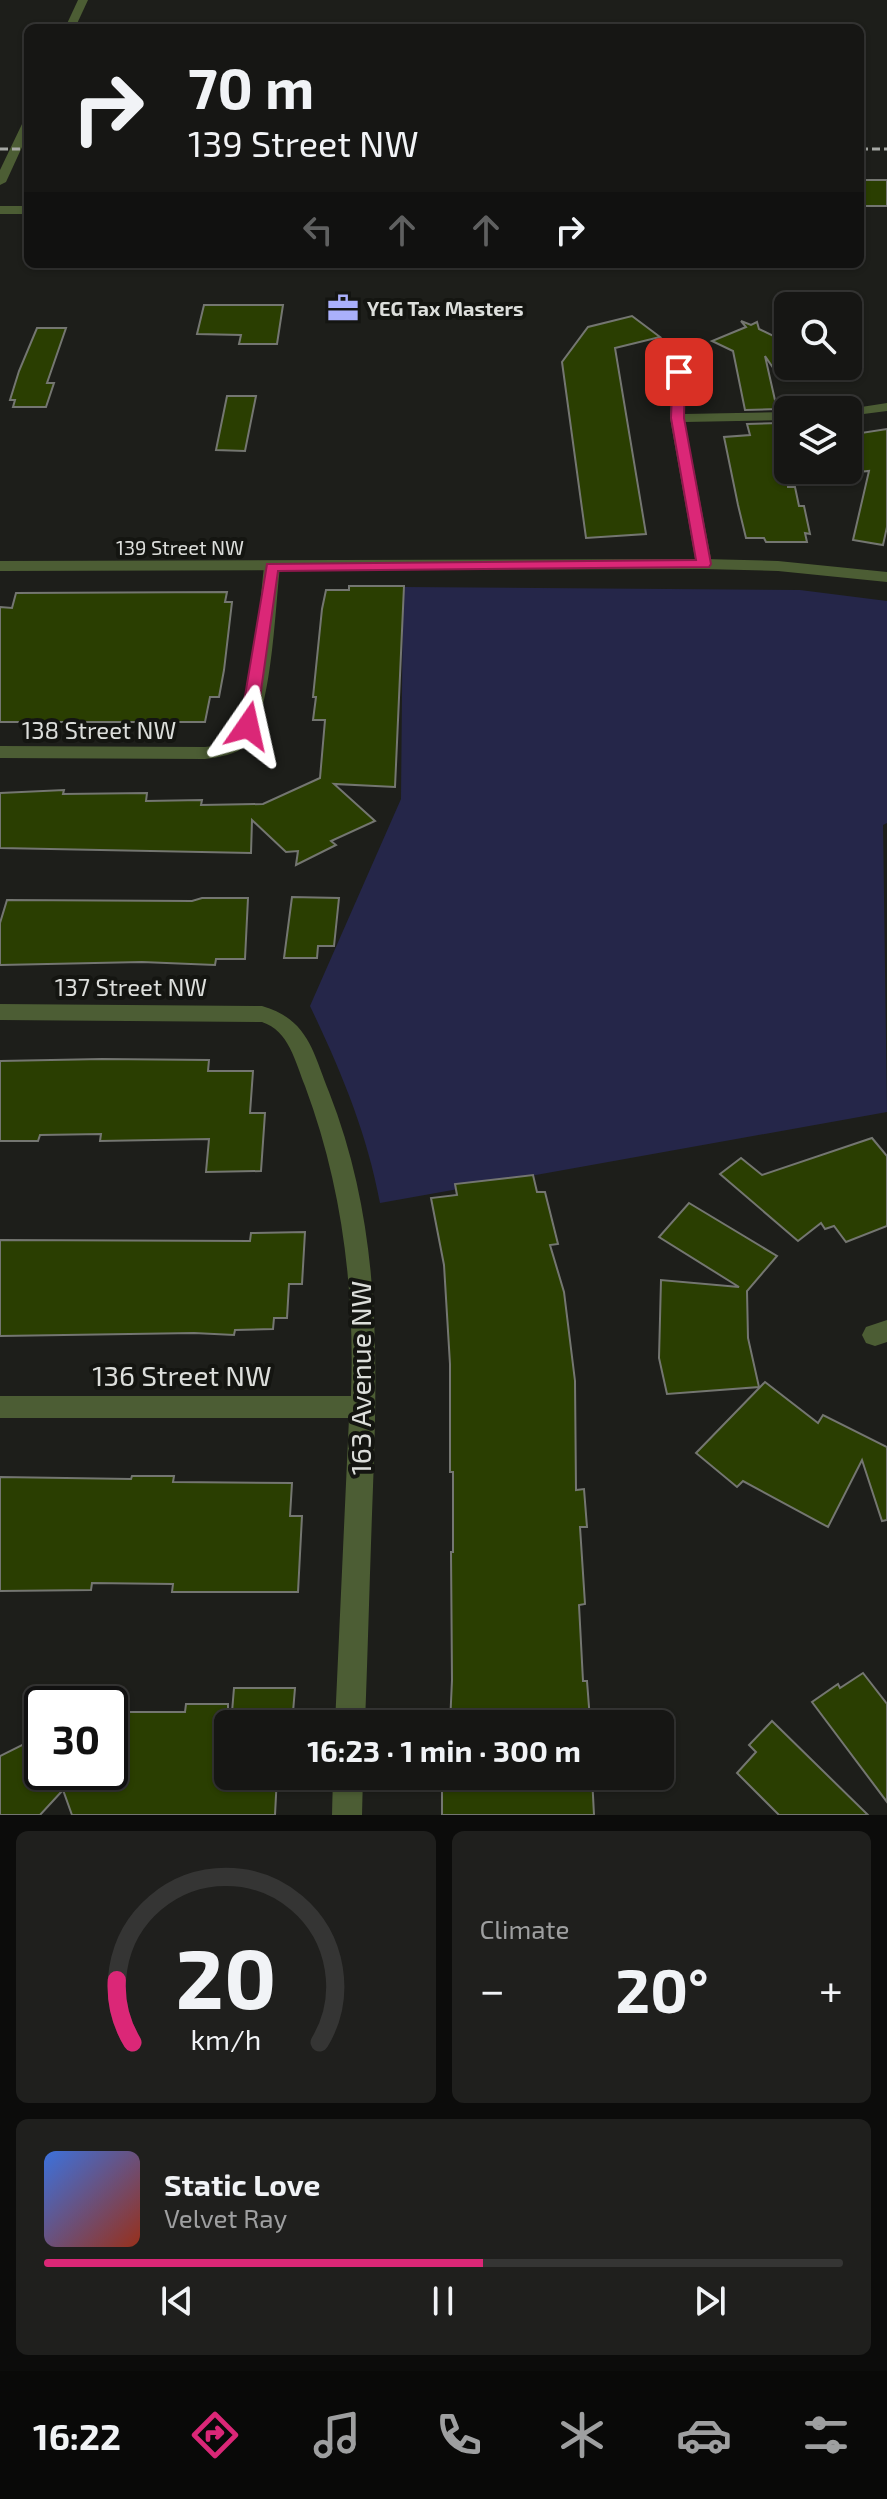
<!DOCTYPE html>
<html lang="en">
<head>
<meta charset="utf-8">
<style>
	:root { --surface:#161614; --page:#1f1f1d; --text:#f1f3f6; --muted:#9e9fa0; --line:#353534; --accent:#db2777 }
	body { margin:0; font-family:"Exo 2",sans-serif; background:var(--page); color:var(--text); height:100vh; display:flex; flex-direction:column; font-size:30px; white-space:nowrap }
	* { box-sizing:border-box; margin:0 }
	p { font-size:26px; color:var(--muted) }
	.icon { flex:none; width:44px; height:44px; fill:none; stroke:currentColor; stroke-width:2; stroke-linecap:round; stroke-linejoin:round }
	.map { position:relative; height:1815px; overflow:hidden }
	.sheet { display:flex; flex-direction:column; gap:16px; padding:16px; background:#0c0c0b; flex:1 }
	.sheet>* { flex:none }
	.banner { position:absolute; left:24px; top:24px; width:840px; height:244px; border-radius:12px; box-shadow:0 2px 6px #0004,0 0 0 2px var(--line); background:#161614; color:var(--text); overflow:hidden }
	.fabs { position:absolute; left:774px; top:292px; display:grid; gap:16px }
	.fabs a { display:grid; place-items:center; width:88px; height:88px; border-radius:12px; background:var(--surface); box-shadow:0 2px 6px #0004,0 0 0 2px var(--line); font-size:40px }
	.speed { position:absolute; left:24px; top:1686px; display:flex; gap:16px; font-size:40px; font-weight:700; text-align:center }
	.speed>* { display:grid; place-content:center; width:104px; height:104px; border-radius:50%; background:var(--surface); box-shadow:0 2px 6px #0004,0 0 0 2px var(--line); line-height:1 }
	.speed .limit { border:4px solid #111; border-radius:12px; background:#fff; color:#111 }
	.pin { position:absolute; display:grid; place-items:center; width:68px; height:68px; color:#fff; margin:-34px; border-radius:16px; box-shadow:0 4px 12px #0006 }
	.me { position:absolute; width:88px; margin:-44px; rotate:11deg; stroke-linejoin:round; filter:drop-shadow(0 0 6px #0008) }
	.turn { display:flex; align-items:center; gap:28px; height:168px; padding:0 32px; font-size:36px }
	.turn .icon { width:104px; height:104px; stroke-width:2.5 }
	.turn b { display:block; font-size:56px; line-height:68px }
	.lanes { display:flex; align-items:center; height:76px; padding:0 32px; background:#0003; justify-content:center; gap:40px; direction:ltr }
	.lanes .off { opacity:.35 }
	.big { font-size:60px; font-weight:700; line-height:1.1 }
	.sheet .widget { flex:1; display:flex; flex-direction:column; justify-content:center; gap:12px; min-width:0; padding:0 28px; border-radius:12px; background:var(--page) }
	.sheet .dial { align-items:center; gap:0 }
	.dial svg { height:208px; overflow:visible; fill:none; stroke:var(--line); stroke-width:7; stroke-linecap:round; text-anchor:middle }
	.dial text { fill:var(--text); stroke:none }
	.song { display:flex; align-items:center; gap:24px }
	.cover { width:96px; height:96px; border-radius:12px; background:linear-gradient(135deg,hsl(220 70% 55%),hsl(10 70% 35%)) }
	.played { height:8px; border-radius:4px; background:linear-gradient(90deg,var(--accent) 55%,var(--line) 55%) }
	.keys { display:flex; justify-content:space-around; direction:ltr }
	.heat { display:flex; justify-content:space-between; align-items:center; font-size:44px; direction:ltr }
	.sheet .tiles { flex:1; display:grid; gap:16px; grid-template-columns:1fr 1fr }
	.widget:last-child { grid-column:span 2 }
	.trip { position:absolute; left:214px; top:1710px; width:460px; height:80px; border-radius:12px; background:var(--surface); box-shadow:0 2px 6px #0004,0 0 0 2px var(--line); font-weight:700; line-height:80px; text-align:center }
	.menu { display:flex; height:128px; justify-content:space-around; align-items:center; background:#090908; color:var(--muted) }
	.menu .icon { width:56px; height:56px }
	.menu .current { color:var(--accent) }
	.menu b { font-size:36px; color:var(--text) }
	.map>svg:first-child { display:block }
	.green { fill:#252649 }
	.building { fill:#2a3e01; stroke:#747671; stroke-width:2 }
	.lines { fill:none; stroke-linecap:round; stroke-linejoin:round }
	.minor { fill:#4c5d34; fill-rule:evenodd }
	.tertiary { fill:#4c5d34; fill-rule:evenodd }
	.rail { stroke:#a5a7a3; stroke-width:3; stroke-dasharray:8 4; stroke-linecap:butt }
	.route { fill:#db2777; stroke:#8e194d; stroke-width:2 }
	.labels { text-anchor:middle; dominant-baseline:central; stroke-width:8; stroke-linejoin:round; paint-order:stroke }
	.far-poi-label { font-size:20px; font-weight:bold; fill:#dcdedb; stroke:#141511; text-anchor:start }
	.far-street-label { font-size:20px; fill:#dcdedb; stroke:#141511 }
	.street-label { font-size:24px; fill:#dcdedb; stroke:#141511 }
	.near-street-label { font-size:28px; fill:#dcdedb; stroke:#141511 }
</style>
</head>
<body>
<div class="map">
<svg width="887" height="1815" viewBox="0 0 887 1815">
	<rect width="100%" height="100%" fill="#1d1e1a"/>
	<path class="green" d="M403 587 800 590 887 601V823L883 825 887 1112 380 1203C367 1133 341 1071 310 1006L401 799Z"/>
	<g class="building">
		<rect x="860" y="180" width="27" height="26"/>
		<polygon points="204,305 283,305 277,344 239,344 241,335 197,334"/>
		<polygon points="632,316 660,337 615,348 646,534 586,538 562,362 588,327"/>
		<polygon points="741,321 751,325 757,322 759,329 784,341 788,348 788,366 800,366 805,373 778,375 765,356 777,409 745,410 733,351 712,341 746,327"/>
		<polygon points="37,328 66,328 47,383 54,383 46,407 13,407 15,400 10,400 19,371"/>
		<polygon points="227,396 256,396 245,451 216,450"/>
		<polygon points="780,423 788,457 788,487 795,487 799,506 804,506 810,534 805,533 807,542 766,542 764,538 746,538 738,505 724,437 750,435 747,424"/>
		<polygon points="887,429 887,527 883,545 853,540 869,471 848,473 848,435"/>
		<polygon points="349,586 404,586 395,787 334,784 375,821 331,841 336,845 296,865 298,851 286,852 252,820 251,853 0,848 0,793 64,790 63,794 147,793 146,801 202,800 201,805 263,804 320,778 325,720 313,720 316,697 313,697 322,609 326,590 349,590"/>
		<polygon points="227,592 225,602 232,602 224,670 219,697 210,697 205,722 0,722 0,607 12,608 16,593"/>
		<polygon points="292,897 339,898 334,946 318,946 317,958 284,958"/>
		<polygon points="202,898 248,898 245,959 216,959 215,965 142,962 0,965 0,923 7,900 192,901"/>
		<polygon points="102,1059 209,1060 208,1071 253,1071 250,1113 265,1113 261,1171 206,1172 209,1139 100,1141 101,1134 40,1135 38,1141 0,1141 0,1061"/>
		<polygon points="872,1138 887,1156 887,1226 846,1242 834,1226 825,1229 821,1223 798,1241 720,1174 741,1158 762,1175"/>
		<polygon points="533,1175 537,1192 545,1192 558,1244 550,1245 564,1292 575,1381 576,1490 584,1489 587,1527 580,1527 585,1604 579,1605 583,1681 587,1681 590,1720 577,1719 577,1724 450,1724 452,1680 451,1552 453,1552 453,1472 450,1472 450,1364 444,1265 431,1198 457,1195 455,1184"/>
		<polygon points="689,1203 777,1256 747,1291 748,1338 759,1387 667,1394 659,1358 661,1280 739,1287 659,1237"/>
		<polygon points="305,1232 302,1284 289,1284 287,1318 274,1318 273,1329 235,1330 234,1335 194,1333 0,1336 0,1240 250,1241 251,1233"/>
		<polygon points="765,1382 818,1423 823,1415 887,1447 887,1520 882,1521 862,1460 828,1527 743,1481 737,1487 696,1453"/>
		<polygon points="132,1476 174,1476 173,1482 292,1483 290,1516 302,1516 298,1592 172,1592 173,1584 92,1583 91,1590 0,1591 0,1477 131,1479"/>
		<polygon points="863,1673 887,1704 887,1802 812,1702 838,1684 840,1688"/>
		<polygon points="234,1688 295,1688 292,1724 231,1724"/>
		<polygon points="186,1704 228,1704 228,1776 277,1776 275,1815 72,1815 63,1790 40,1815 0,1815 0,1756 42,1735 42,1772 110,1772 110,1712 185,1712"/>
		<polygon points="772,1721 868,1815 779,1815 737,1773 756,1752 749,1745"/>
		<polygon points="477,1776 592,1776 594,1815 442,1815 442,1786 477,1786"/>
	</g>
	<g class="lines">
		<g class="minor">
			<rect x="0" y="206" width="28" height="8"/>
			<polygon points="679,368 686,372 684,414 788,412 788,420 685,422 712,564 704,569 696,564 670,418 672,372"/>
			<polygon points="887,403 887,411 848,416 848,410 842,410"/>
			<path d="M272 562 280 567C275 608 272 715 246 745 236 755 219 757 205 759L0 758V746L205 747C215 746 226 745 233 736 255 709 259 605 264 567Z"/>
			<path d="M0 1004 262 1006C308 1019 313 1052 329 1092 380 1222 378 1350 373 1487 370 1566 368 1645 365 1724H335L349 1418H0V1396H351C355 1290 342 1185 305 1086 295 1061 289 1031 262 1022L0 1020Z"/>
			<polygon points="887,1320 887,1342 875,1346 866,1343 862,1335 866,1327"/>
			<polygon points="333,1776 363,1776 362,1815 332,1815"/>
		</g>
		<g class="tertiary">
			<polygon points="78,0 88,0 75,28 65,28"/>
			<polygon points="28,119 28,134 6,182 0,185 0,170 23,122"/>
			<polygon points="704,559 778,561 887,572 887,582 778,571 704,569 0,571 0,561"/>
		</g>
		<g class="rail">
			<polyline points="0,149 28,149"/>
			<polyline points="860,149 887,149"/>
		</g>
	</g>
	<polygon class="route" points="679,368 685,372 684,418 711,564 709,567 278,571 256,726 248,731 242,729 240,726 267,564 696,560 671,418 673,372"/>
	<defs>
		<symbol id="office-bare" viewBox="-9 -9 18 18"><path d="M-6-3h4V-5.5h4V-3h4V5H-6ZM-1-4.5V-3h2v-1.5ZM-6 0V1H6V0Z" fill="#aab0fb" stroke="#141511" stroke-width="2.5" paint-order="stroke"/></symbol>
	</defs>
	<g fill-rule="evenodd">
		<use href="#office-bare" x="321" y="286" width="44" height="44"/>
	</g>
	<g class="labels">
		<g class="far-poi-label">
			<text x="367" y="308">YEG Tax Masters</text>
		</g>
		<g class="far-street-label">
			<text x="180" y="547">139 Street NW</text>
		</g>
		<g class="street-label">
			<text x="99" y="729">138 Street NW</text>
			<text x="131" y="986">137 Street NW</text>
		</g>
		<g class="near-street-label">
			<text x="182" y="1375">136 Street NW</text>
			<text transform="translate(360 1378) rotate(-90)">163 Avenue NW</text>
		</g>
	</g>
</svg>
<div class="fabs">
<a><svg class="icon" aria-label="search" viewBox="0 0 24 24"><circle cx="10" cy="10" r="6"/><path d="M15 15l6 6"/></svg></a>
<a><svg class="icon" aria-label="layers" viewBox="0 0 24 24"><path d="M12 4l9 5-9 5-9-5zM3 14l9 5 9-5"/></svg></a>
</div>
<div class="speed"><div class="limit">30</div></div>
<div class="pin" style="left:679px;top:372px;background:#d93025"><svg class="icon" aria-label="arrive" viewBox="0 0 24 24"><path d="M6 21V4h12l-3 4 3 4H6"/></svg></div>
<svg class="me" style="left:248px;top:726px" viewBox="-20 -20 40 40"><path d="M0-17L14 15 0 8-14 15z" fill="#db2777" stroke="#fff" stroke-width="4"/></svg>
<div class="trip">16:23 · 1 min · 300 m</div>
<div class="banner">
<div class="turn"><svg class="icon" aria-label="right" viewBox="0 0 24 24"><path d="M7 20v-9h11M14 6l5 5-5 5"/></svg><div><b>70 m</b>139 Street NW</div></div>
<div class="lanes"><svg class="icon off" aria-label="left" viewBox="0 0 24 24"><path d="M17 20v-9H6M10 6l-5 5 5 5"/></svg><svg class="icon off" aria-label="ahead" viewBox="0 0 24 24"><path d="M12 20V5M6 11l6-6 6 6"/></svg><svg class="icon off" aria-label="ahead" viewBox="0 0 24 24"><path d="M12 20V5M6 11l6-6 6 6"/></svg><svg class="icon" aria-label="right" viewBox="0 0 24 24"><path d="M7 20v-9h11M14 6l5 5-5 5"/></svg></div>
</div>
</div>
<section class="sheet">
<div class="tiles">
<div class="widget dial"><svg viewBox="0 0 100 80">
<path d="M14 69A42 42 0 1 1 86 69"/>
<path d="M14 69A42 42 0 0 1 8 45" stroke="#db2777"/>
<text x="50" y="56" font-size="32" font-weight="700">20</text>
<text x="50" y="72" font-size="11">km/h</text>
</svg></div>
<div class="widget"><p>Climate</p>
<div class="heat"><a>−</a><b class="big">20°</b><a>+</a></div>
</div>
<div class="widget">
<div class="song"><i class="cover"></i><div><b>Static Love</b><p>Velvet Ray</p></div></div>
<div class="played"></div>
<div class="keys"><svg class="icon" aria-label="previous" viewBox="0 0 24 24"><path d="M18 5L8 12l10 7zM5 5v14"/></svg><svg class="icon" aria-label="pause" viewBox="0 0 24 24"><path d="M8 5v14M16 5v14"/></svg><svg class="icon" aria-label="next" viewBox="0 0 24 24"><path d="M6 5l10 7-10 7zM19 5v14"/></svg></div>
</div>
</div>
</section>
<nav class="menu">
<b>16:22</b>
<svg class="icon current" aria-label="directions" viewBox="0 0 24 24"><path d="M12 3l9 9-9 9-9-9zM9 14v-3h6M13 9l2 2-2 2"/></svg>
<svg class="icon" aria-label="music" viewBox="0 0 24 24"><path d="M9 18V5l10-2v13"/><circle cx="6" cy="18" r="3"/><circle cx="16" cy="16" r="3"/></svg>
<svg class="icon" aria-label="phone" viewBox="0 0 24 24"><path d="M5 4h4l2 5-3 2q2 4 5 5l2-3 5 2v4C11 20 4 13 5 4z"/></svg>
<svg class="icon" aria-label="climate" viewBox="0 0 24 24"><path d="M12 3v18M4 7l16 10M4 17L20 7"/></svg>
<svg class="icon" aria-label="car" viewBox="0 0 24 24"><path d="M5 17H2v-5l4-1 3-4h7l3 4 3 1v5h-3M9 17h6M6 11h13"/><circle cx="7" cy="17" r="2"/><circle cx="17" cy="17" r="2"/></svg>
<svg class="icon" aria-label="filters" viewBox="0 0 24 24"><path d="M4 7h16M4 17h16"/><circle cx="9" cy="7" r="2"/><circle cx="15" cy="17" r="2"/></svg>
</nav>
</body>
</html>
